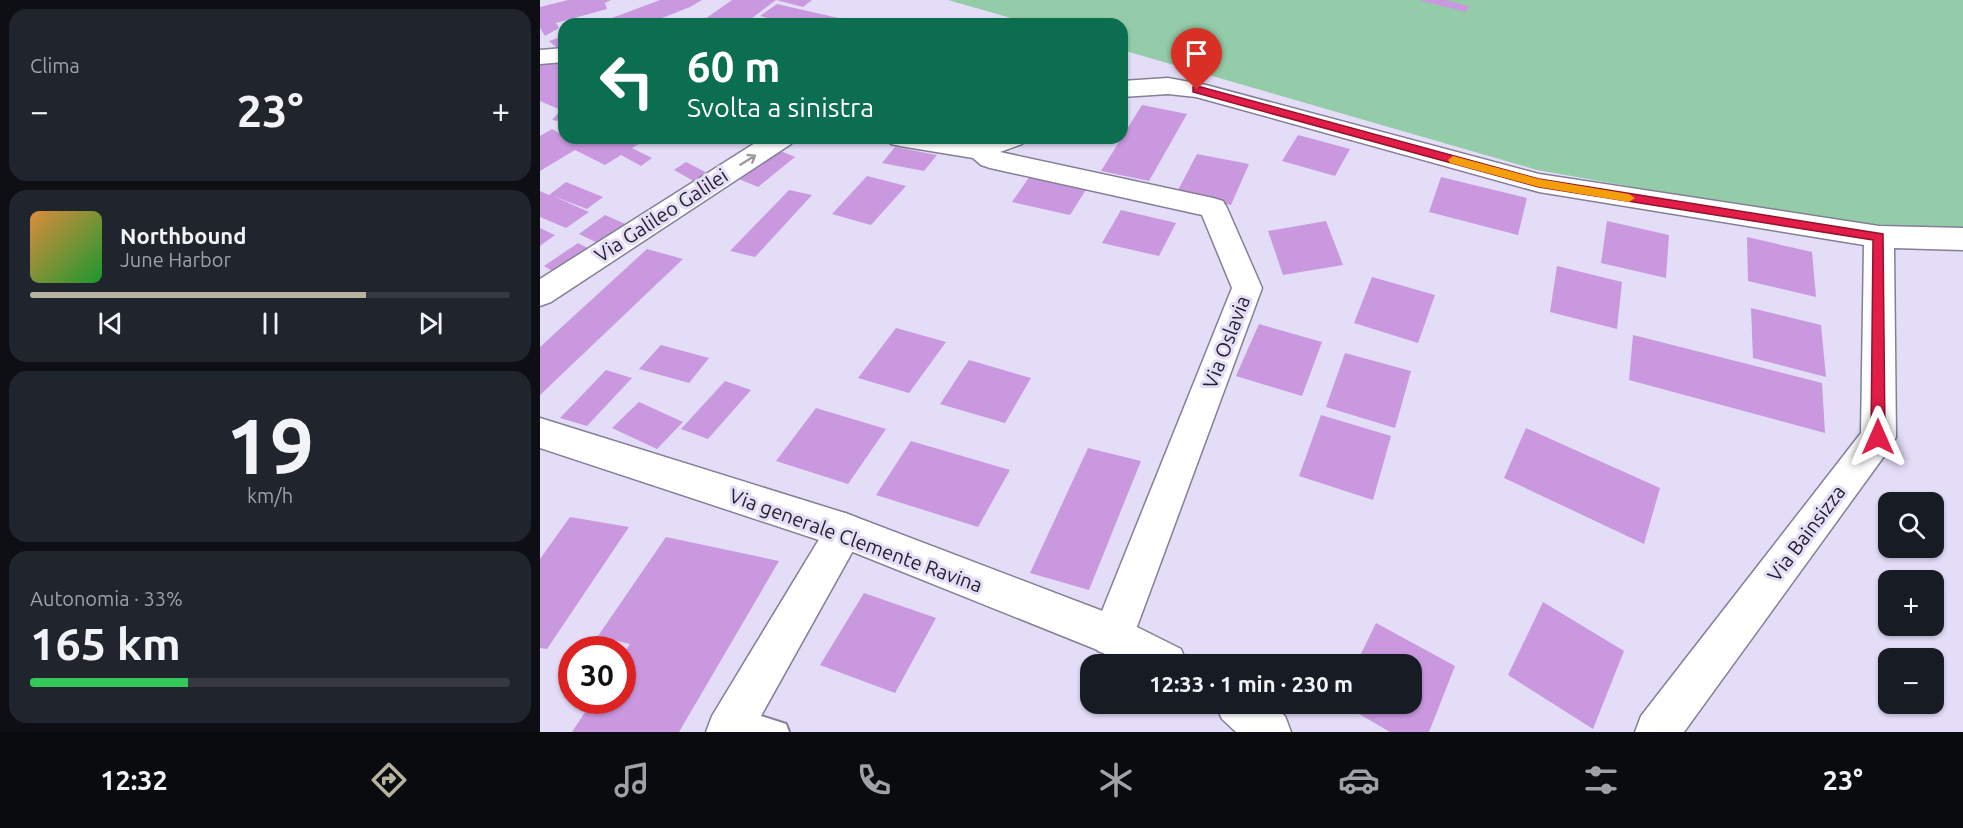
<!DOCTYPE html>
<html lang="it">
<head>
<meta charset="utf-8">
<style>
	:root { --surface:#171b24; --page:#20242c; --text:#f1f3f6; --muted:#9ea1a6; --line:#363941; --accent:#b7b39e }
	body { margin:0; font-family:Ubuntu,sans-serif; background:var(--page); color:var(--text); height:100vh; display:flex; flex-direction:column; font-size:22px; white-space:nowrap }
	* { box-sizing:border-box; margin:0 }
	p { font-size:20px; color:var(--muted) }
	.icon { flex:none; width:33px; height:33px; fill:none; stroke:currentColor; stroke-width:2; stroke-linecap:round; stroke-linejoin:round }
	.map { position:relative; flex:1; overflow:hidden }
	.details { display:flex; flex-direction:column; gap:9px; padding:9px; background:#0d0f14; width:540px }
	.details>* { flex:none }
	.guide { position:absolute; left:18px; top:18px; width:570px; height:126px; border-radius:18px; box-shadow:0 2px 4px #0004; background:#0b6e4f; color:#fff; overflow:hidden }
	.controls { position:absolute; left:1338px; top:492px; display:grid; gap:12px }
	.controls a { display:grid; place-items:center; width:66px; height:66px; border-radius:12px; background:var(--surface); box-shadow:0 2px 4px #0004; font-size:30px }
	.speed { position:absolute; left:18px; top:636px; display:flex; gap:12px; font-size:30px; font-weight:700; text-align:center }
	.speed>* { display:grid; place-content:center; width:78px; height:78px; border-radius:50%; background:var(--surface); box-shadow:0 2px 4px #0004; line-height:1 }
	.speed .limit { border:9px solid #d22; background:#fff; color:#111 }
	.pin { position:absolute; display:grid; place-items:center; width:51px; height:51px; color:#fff; margin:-62px -26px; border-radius:50% 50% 50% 0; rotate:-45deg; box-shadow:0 0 6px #0007 }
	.pin .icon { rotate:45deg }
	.me { position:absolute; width:66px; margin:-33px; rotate:0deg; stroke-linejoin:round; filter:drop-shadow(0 0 4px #0008) }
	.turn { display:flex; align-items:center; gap:21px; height:126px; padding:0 30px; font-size:27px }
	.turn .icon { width:78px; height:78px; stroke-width:2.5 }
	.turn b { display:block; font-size:42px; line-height:51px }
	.big { font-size:45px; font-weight:600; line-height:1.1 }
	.details .tile { flex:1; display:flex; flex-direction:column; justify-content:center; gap:9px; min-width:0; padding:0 21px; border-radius:18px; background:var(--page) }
	.details .dial { align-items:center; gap:0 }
	.dial b { font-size:78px; line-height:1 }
	.song { display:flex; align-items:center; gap:18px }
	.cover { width:72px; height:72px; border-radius:9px; background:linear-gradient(135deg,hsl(30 70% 55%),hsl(130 70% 35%)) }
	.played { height:6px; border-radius:3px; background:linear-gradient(90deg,var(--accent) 70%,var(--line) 70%) }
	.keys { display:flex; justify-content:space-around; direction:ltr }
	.heat { display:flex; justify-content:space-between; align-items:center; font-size:33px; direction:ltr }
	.charge { height:9px; border-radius:4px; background:linear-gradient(90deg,#34c759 33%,var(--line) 0) }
	.trip { position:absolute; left:540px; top:654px; width:342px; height:60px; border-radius:18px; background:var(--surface); box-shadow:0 2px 4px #0004; font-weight:600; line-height:60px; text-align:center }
	.dock { display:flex; height:96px; justify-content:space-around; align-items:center; background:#090b0e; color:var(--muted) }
	.dock .icon { width:42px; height:42px }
	.dock .active { color:var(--accent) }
	.dock b { font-size:27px; color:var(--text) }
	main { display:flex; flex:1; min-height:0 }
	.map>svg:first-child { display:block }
	.green { fill:#94cca9 }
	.building { fill:#ca98df }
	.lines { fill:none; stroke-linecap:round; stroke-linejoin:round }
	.lane-casing { stroke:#847f97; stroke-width:4 }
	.street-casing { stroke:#847f97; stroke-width:3 }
	.secondary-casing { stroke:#847f97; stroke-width:3 }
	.lane { fill:#fff; fill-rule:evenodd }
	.street { fill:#fff; fill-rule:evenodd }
	.secondary { fill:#fff; fill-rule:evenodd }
	.oneway { stroke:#9c9a9f }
	.route { fill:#e11d48; stroke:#92132f; stroke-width:1.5 }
	.slow { fill:#f59e0b }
	.labels { text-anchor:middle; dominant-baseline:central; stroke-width:6; stroke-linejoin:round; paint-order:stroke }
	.street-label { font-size:20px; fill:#221f29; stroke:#e3ddf8 }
</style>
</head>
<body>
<main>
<section class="details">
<div class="tile"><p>Clima</p>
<div class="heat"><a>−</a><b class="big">23°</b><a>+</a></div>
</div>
<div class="tile">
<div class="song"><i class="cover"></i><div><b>Northbound</b><p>June Harbor</p></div></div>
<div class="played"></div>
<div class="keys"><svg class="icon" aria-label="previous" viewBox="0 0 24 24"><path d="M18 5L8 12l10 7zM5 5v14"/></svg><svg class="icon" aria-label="pause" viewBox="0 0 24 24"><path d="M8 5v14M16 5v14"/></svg><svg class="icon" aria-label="next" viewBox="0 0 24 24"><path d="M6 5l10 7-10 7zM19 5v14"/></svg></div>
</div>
<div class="tile dial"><b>19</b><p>km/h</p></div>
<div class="tile"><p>Autonomia · 33%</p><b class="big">165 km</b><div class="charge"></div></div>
</section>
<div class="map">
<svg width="1423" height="732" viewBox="0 0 1423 732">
	<rect width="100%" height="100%" fill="#e3ddf8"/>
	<polygon class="green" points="408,0 1423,0 1423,231 1325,228 997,170 582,50 582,24 492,24"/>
	<g class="building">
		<polygon points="28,0 71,0 65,3 67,9 16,23 19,28 5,36 0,28 0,7"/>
		<polygon points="120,0 162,0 150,7 107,24 56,24"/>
		<polygon points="192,0 236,0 204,24 158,24"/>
		<polygon points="236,0 272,0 263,7"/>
		<polygon points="878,0 905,0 929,6 926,12"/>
		<polygon points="237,4 320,23 320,24 251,24 220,16"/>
		<polygon points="24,36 24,54 9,41"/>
		<polygon points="0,62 24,64 24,122 12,120 21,110 0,101"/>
		<polygon points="602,105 647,114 609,181 561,171"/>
		<polygon points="12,129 38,144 48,138 108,138 92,148 112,158 101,166 81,155 65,165 35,150 0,171 0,136"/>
		<polygon points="758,135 810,149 795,176 742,161"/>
		<polygon points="355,147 397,155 384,171 342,163"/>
		<polygon points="236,149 255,157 218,187 199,179"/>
		<polygon points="657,154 709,164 691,205 636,194"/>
		<polygon points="146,162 171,175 159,184 134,170"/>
		<polygon points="492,173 549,185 530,215 472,202"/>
		<polygon points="327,176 366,186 331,225 292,214"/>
		<polygon points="901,177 987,198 978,235 889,212"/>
		<polygon points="26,182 63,197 47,209 13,196 49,212 26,228 0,217 0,191 9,195"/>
		<polygon points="249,190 272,195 215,257 190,251"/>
		<polygon points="581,210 636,223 619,256 562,243"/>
		<polygon points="65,215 92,227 66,247 39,234"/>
		<polygon points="786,221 803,265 743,275 728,231"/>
		<polygon points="1067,221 1129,235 1126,278 1061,263"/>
		<polygon points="0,228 15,235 0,246"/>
		<polygon points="1207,237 1272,252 1276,297 1208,281"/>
		<polygon points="38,243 55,252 21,276 4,266"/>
		<polygon points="107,249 143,259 0,395 0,347"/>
		<polygon points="1017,266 1082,282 1077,329 1010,312"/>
		<polygon points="832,277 895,295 878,343 814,323"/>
		<polygon points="1211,308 1281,325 1286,377 1213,358"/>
		<polygon points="719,324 782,342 762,396 696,376"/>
		<polygon points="356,328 406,342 369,393 318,378"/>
		<polygon points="1093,335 1282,383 1285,433 1089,380"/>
		<polygon points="121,345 169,358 149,383 99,369"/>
		<polygon points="805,353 871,371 855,428 786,407"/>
		<polygon points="429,360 491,378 465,423 400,404"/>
		<polygon points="66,370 92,378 47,426 20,418"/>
		<polygon points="185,381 211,390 168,439 141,429"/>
		<polygon points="99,402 143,422 117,449 72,428"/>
		<polygon points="276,408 346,429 308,484 236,461"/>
		<polygon points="781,415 851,436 833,500 759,476"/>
		<polygon points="986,428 1120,488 1104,544 964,478"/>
		<polygon points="371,441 470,470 438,527 336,495"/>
		<polygon points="548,448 601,461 549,590 490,573"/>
		<polygon points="30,517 89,527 7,649 0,648 0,559"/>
		<polygon points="126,537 239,561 139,732 32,732 53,700 82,700 82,655 90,644 58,636"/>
		<polygon points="324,593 396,618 355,693 280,665"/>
		<polygon points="1003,602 1084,651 1053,729 968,675"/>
		<polygon points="836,623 915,666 889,732 850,732 802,704 872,704 872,664 816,664"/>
	</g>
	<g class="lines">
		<defs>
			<polygon id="lane" points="196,708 246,724 249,732 203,732 188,727 185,719 188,711"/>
			<g id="street">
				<polygon points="24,48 24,62 0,64 0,50"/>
				<polygon points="628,78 666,85 999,174 1339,226 1423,228 1423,250 1354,248 1356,437 1350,448 1144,732 1095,732 1101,716 1321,433 1324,245 999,192 656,97 628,94 582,97 582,81"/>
				<polygon points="223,138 255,138 251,144 11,302 0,306 0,279"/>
				<polygon points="347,138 418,138 439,141 447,138 486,138 482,144 460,152 673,198 683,201 687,208 722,288 588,651 573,657 558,651 552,636 692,288 662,215 450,168 441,165 433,158 360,146 351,144"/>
				<polygon points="305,513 318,518 324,531 212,732 166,732 172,716 292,518"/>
			</g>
			<g id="secondary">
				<polygon points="0,418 305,513 573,615 641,649 647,664 584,664 560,651 303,548 0,448"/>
				<polygon points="675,704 729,704 745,716 751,732 696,732 682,719"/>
			</g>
		</defs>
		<use href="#lane" class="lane-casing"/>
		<use href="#street" class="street-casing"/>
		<use href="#secondary" class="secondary-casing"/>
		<use href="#lane" class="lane"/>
		<use href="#street" class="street"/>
		<use href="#secondary" class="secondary"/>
	</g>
	<defs><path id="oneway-shaft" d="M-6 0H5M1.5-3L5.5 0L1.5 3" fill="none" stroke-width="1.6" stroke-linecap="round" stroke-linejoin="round" transform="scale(1.5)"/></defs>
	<use class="oneway" href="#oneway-shaft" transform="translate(208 160) rotate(-32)"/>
	<polygon class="route" points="653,87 661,87 999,179 1343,234 1345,437 1343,442 1338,444 1333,442 1331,437 1333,240 999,187 653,92"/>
	<polygon class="slow" points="913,156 999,179 1089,194 1095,198 1089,202 999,187 910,163 908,160"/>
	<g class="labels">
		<g class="street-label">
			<text transform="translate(121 215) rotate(-33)">Via Galileo Galilei</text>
			<text transform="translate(686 342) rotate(-69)">Via Oslavia</text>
			<text transform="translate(1266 533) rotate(-53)">Via Bainsizza</text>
			<text transform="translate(316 540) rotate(20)">Via generale Clemente Ravina</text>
		</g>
	</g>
</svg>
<div class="controls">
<a><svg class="icon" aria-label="search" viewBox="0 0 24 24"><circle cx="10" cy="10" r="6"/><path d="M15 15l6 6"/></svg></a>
<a>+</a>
<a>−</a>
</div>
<div class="speed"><div class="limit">30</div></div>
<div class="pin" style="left:657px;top:90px;background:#d93025"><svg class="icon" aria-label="arrive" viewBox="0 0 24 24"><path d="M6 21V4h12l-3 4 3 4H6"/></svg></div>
<svg class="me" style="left:1338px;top:437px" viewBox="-20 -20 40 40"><path d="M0-17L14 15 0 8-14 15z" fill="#e11d48" stroke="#fff" stroke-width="4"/></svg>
<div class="trip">12:33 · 1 min · 230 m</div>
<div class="guide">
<div class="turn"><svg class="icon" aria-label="left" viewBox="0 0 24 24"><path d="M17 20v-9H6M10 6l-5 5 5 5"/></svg><div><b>60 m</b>Svolta a sinistra</div></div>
</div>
</div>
</main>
<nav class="dock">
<b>12:32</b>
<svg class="icon active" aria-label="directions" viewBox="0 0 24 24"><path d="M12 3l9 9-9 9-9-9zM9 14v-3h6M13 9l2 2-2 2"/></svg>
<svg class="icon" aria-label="music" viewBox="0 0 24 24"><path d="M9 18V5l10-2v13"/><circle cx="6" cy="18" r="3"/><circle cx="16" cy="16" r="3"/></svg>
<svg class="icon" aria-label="phone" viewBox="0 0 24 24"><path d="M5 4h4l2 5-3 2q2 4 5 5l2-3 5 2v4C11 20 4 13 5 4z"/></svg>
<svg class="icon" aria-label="climate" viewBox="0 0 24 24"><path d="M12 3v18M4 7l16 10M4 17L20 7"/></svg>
<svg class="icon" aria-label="car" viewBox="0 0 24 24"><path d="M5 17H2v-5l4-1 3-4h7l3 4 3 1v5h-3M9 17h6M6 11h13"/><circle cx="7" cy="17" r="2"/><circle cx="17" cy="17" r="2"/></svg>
<svg class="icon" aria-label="filters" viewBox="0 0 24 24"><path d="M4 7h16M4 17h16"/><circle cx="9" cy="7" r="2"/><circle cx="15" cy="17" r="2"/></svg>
<b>23°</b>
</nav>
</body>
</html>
